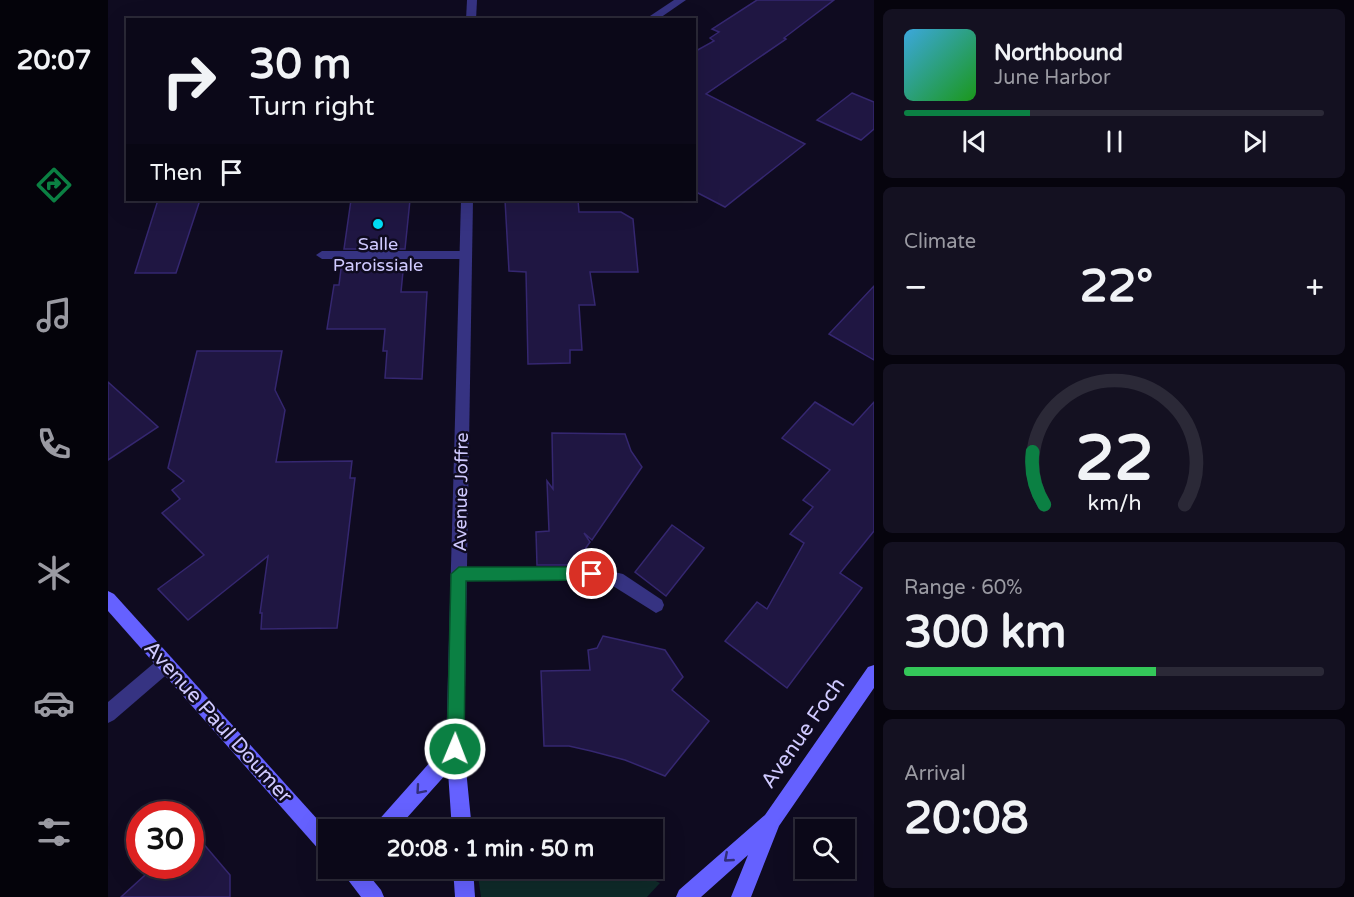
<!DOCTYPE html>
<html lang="en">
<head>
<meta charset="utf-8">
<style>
	:root { --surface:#0b0818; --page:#141121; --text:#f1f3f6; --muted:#9a9aa2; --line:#2b2937; --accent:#0b8043 }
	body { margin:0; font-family:"Varela Round",sans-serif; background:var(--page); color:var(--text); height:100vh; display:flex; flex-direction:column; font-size:22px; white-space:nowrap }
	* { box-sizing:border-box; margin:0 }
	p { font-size:20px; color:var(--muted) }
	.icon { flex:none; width:33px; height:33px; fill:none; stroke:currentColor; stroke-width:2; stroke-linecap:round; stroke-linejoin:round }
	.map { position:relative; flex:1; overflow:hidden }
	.side { display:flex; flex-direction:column; gap:9px; padding:9px; background:#06040d; width:480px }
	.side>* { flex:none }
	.guide { position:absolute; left:18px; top:18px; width:570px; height:183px; border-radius:0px; box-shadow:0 6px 24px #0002,0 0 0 2px var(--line); background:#0b0818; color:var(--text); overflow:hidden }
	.tools { position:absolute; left:687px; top:819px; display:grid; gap:12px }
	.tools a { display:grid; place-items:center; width:60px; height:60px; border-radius:0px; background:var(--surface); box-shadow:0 6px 24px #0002,0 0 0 2px var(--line); font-size:30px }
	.speed { position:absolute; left:18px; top:801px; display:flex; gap:12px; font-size:30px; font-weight:700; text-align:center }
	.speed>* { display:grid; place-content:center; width:78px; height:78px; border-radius:50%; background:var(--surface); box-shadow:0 6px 24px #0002,0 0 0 2px var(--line); line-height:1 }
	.speed .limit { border:9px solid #d22; background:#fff; color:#111 }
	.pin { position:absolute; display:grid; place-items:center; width:51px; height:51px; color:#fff; margin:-26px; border:3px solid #fff; border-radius:50%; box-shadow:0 2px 6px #0007 }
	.me { position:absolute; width:66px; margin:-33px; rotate:1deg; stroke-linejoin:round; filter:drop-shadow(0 0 4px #0008) }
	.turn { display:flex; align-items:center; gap:21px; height:126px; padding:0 24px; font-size:27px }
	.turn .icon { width:78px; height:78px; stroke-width:2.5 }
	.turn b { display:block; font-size:42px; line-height:51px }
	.then { display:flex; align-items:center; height:57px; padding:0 24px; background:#0003; gap:12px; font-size:22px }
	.big { font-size:45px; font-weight:700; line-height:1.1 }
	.side .tile { flex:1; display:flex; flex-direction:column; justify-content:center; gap:9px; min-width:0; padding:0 21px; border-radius:9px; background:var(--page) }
	.side .dial { align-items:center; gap:0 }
	.dial svg { height:156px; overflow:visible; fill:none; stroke:var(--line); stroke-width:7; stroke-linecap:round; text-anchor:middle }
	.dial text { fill:var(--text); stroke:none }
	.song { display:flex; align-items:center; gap:18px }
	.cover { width:72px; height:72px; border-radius:9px; background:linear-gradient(135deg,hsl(200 70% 55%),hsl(120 70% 35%)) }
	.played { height:6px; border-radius:3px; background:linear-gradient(90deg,var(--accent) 30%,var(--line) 30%) }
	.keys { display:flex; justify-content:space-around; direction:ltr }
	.heat { display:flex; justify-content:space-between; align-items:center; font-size:33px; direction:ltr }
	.charge { height:9px; border-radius:4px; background:linear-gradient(90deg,#34c759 60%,var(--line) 0) }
	.trip { position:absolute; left:210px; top:819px; width:345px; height:60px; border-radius:0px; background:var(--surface); box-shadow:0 6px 24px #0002,0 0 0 2px var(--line); font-weight:700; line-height:60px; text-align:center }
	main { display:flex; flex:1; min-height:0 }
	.tab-bar { display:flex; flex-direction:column; width:108px; justify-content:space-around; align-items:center; background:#04030a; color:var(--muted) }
	.tab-bar .icon { width:42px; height:42px }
	.tab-bar .selected { color:var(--accent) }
	.tab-bar b { font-size:27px; color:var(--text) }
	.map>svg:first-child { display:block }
	.green { fill:#0e2a29 }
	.building { fill:#1f1642; stroke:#352770; stroke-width:1.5 }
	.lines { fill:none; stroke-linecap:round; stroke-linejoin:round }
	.lane { fill:#363382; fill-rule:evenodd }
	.street { fill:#363382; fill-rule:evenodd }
	.secondary { fill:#6561ff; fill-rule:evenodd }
	.oneway { stroke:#312d79 }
	.route { fill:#0b8043; stroke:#07532c; stroke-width:1.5 }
	.poi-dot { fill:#00def5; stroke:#0f0b20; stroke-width:2 }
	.labels { text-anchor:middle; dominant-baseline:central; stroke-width:5; stroke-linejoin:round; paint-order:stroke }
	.poi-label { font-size:18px; fill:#d0caff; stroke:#0f0b20 }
	.street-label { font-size:18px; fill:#d0caff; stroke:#0f0b20 }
	.near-street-label { font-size:21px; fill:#d0caff; stroke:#0f0b20 }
</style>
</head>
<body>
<main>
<nav class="tab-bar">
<b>20:07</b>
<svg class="icon selected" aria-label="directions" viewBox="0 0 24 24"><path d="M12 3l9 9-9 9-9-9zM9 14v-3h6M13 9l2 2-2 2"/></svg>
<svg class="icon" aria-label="music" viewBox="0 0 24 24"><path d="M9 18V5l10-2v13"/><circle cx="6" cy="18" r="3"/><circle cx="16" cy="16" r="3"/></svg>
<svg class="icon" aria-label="phone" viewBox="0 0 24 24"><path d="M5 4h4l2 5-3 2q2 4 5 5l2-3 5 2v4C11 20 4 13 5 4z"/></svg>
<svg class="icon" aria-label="climate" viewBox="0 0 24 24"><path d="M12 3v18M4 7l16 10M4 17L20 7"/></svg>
<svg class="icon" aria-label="car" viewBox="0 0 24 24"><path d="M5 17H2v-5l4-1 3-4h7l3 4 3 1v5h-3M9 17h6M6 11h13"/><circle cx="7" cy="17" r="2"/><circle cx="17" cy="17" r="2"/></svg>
<svg class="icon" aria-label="filters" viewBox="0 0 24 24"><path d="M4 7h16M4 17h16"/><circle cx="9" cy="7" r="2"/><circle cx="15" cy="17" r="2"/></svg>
</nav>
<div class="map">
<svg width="766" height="897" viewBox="0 0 766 897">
	<rect width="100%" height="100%" fill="#0f0b20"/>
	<polygon class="green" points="369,869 522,869 552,883 539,897 373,897"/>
	<g class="building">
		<polygon points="649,0 726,0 676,38 678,39 598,94 697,144 617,207 586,191 586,52 606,41 602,38 611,32 604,29"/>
		<polygon points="744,93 766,102 766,129 753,140 709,120"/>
		<polygon points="50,200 92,200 68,273 27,273"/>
		<polygon points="243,200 302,200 297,249 236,249"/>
		<polygon points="397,200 470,200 471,212 513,212 525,219 530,272 482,272 487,305 471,305 474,350 462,350 462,363 420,364 418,272 401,271"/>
		<polygon points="234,261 296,261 293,292 319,292 314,379 277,378 279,351 275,351 277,329 219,329 226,285 231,285"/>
		<polygon points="766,286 766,360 721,334"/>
		<polygon points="89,351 174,351 167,390 177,410 168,462 244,461 242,478 247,478 229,628 153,629 154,613 152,613 160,556 80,620 50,589 96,555 54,513 72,499 64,490 76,481 60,468"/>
		<polygon points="0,382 50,427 0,460"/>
		<polygon points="707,402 745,425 766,402 766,531 732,573 754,588 679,688 617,641 649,602 659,609 696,543 682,534 705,507 695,500 722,470 674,438"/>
		<polygon points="444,433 517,434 523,451 534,467 484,540 476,533 482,542 466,565 429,565 428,532 441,531 439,481 445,489"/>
		<polygon points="564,525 596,548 558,596 527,572"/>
		<polygon points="495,636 557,650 575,677 564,690 601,721 557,776 517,760 483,751 461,746 436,746 433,671 482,670 480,650 489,648"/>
		<polygon points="82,828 122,875 122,897 13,897 47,866 82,866"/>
	</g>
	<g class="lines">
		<g class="lane">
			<polygon points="214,251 358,251 364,255 358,259 214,259 208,255"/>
			<polygon points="351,567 484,567 515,574 554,600 556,605 554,610 548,613 505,586 484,581 351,581 345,579 343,574 345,569"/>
		</g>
		<g class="street">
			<polygon points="359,0 369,0 368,20 358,20"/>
			<polygon points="566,0 578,0 549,20 536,20"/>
			<polygon points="353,200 365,200 356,749 354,756 347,758 340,756 338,749"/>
			<polygon points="58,656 64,658 67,664 64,670 6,720 0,723 0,702 52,658"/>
		</g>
		<g class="secondary">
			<polygon points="0,591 6,594 220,831 220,855 213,852 0,611"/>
			<polygon points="766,665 766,688 671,826 643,897 623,897 640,855 593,897 568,897 571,890 657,815 760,667"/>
			<polygon points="347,740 354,742 356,749 364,830 344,830 340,772 288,830 265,830 268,823 340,742"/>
			<polygon points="231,868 255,868 273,890 276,897 253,897"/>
			<polygon points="345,868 365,868 367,897 347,897"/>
		</g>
	</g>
	<defs><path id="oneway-chevron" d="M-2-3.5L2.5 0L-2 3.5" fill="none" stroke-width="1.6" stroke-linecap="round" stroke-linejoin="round" transform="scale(1.5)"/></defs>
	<g class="oneway">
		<use href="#oneway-chevron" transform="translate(312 790) rotate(131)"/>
		<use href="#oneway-chevron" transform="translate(620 858) rotate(139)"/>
	</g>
	<polygon class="route" points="351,567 484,567 492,574 484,580 358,581 356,749 353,755 347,757 341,755 339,749 343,574"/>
	<circle class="poi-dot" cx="270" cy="224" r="6"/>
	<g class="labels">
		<g class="poi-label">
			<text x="270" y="244">Salle<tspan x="270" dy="21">Paroissiale</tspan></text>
		</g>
		<g class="street-label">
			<text transform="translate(353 492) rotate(-89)">Avenue Joffre</text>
		</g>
		<g class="near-street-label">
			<text transform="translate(110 722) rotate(48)">Avenue Paul Doumer</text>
			<text transform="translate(695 733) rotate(-55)">Avenue Foch</text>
		</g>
	</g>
</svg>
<div class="tools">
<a><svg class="icon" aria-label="search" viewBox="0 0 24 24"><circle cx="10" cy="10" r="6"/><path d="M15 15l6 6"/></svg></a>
</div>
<div class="speed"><div class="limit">30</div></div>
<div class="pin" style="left:484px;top:574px;background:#d93025"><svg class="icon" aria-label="arrive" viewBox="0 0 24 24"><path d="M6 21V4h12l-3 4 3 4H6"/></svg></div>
<svg class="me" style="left:347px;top:749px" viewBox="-20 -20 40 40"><circle r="17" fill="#0b8043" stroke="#fff" stroke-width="3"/><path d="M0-11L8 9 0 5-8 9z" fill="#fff"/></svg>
<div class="trip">20:08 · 1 min · 50 m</div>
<div class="guide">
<div class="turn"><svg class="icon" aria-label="right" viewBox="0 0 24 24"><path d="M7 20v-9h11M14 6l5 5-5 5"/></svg><div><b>30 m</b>Turn right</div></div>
<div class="then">Then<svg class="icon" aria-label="arrive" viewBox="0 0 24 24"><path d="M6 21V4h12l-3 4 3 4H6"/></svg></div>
</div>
</div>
<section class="side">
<div class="tile">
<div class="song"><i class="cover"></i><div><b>Northbound</b><p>June Harbor</p></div></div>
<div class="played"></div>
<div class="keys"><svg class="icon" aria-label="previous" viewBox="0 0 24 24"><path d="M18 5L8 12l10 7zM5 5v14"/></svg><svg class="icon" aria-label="pause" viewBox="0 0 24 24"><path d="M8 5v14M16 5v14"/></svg><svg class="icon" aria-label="next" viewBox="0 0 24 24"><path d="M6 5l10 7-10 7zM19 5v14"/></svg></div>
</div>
<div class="tile"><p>Climate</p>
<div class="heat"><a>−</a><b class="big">22°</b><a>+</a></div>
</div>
<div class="tile dial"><svg viewBox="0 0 100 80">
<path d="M14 69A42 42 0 1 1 86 69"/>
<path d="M14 69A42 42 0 0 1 8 42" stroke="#0b8043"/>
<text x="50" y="56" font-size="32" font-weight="700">22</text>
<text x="50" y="72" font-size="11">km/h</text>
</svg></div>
<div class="tile"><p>Range · 60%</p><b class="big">300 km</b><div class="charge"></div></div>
<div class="tile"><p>Arrival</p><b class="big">20:08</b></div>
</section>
</main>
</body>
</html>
